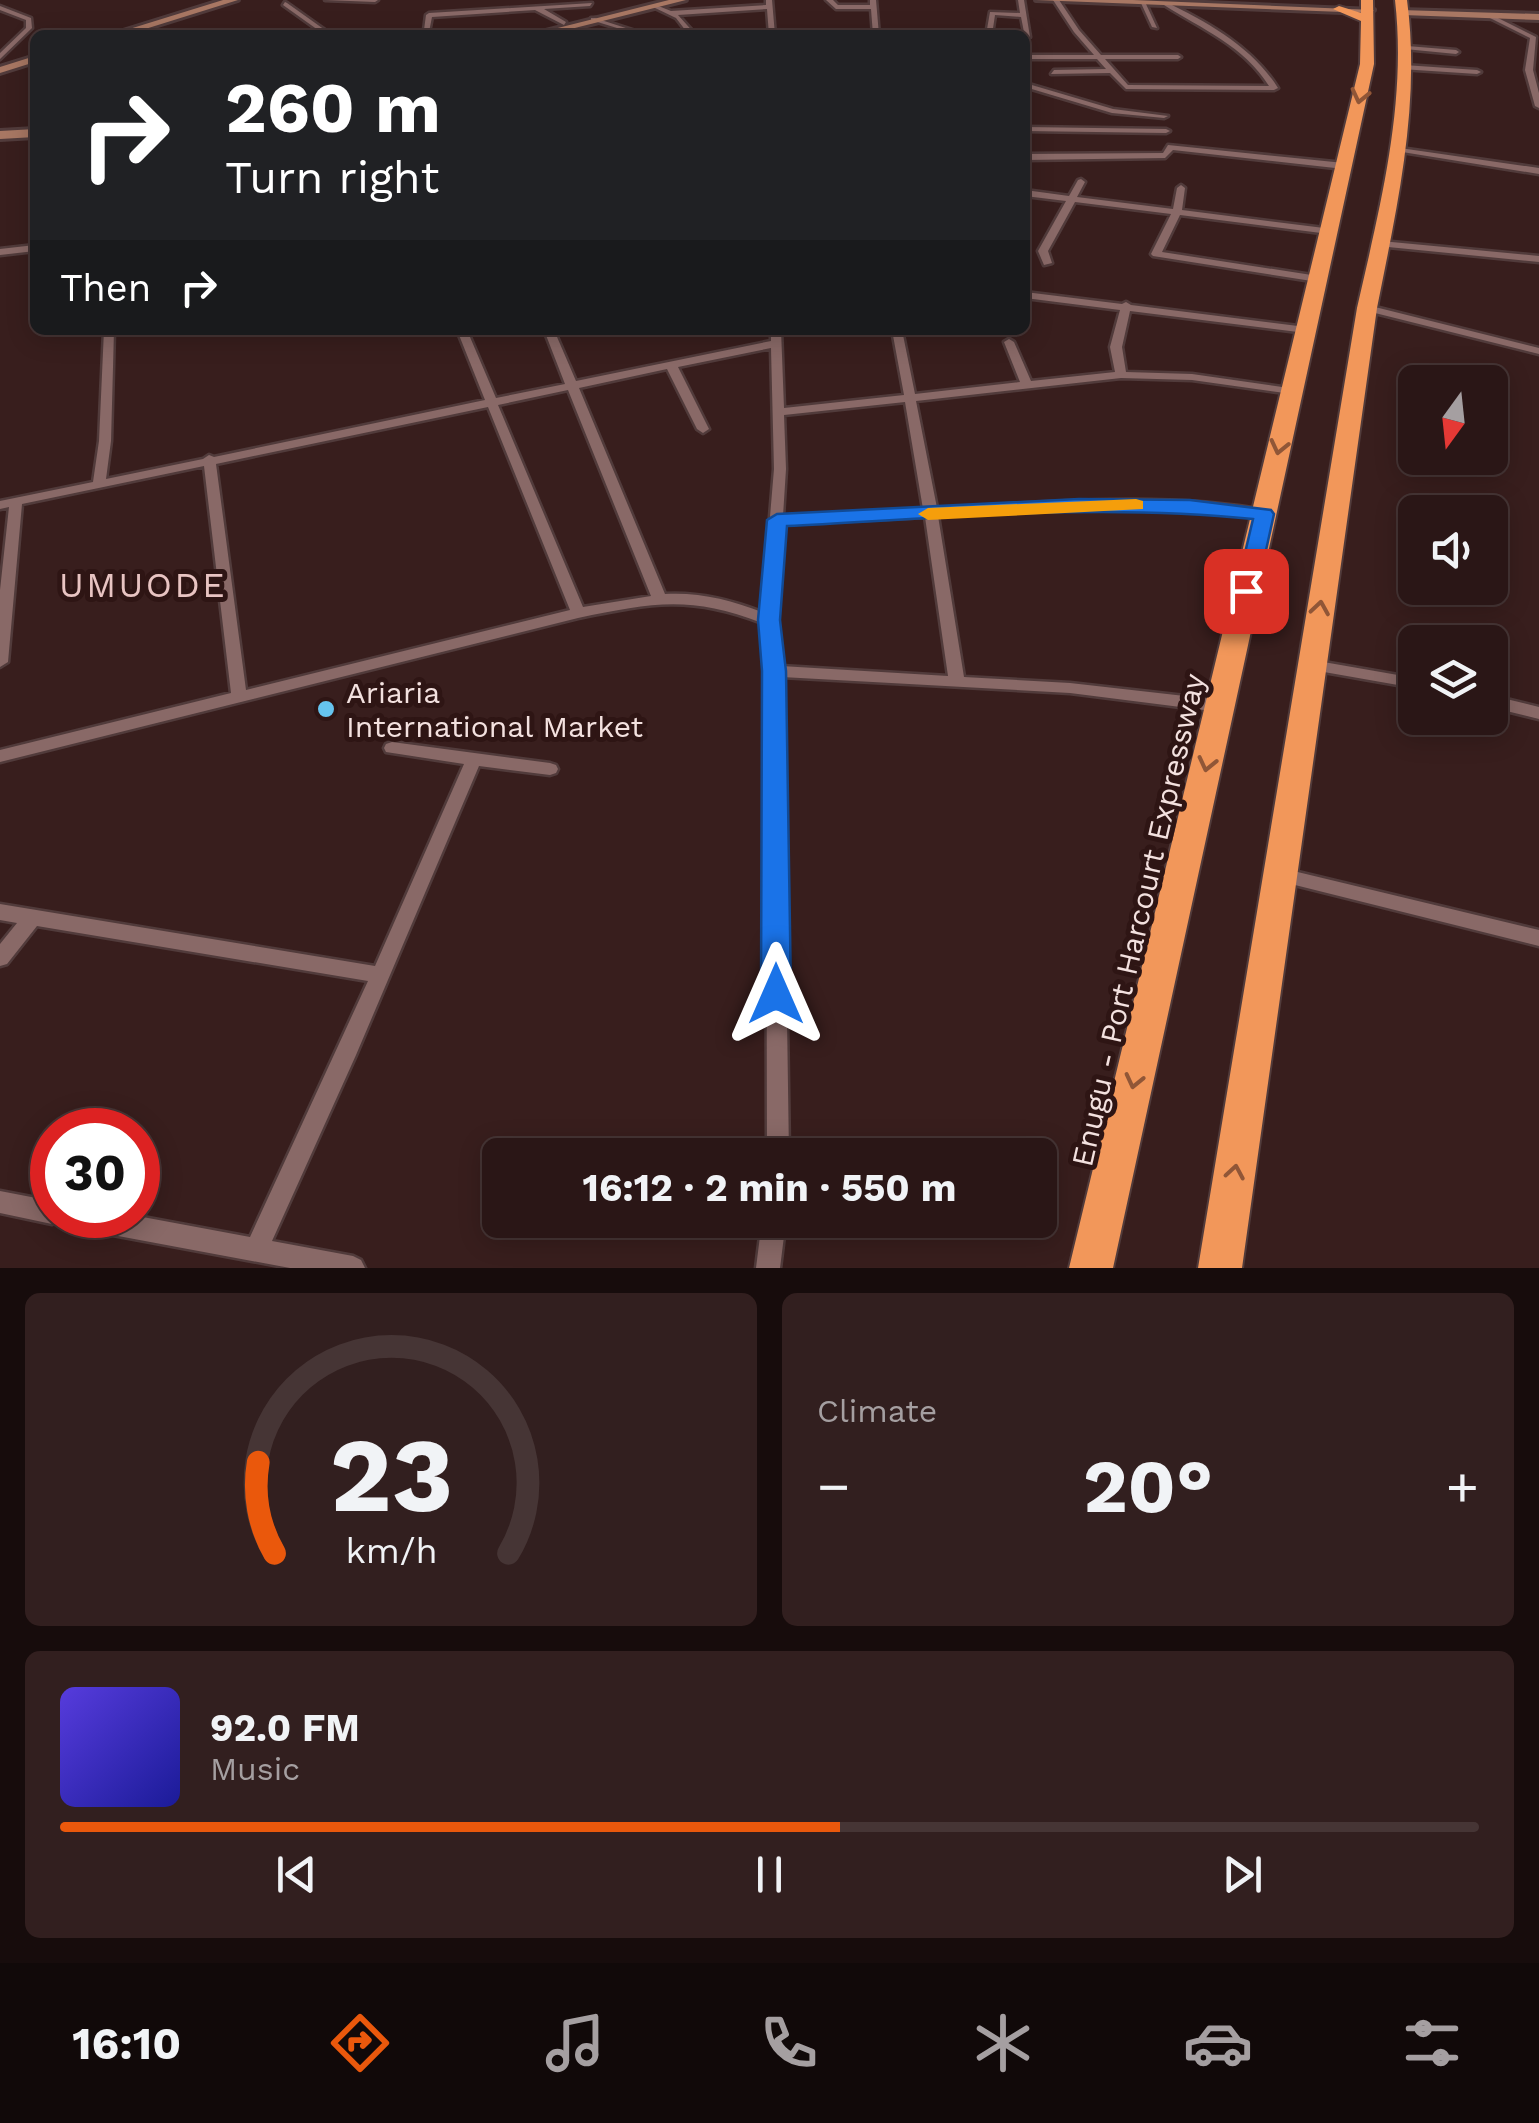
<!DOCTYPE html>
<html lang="en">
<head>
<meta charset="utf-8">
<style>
	:root { --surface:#2a1616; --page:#321f1f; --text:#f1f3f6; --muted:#a59fa1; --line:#463535; --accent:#ea580c }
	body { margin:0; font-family:"Work Sans",sans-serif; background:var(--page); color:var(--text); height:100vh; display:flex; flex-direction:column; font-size:38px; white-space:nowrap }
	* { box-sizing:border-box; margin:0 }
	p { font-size:32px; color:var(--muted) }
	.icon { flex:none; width:55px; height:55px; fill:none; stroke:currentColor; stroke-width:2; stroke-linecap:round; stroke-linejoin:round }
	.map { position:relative; height:1268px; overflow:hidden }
	.details { display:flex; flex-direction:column; gap:25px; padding:25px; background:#170c0c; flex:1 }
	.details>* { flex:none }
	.top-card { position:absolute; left:30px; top:30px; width:1000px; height:305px; border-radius:15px; box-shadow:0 5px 25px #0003,0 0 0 2px var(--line); background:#202124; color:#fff; overflow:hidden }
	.needle { width:65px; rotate:195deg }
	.buttons { position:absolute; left:1398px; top:365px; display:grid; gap:20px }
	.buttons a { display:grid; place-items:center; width:110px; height:110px; border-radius:15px; background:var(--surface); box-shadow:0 5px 25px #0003,0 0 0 2px var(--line); font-size:50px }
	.speed { position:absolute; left:30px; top:1108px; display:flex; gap:20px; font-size:50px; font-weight:700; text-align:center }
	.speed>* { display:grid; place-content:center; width:130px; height:130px; border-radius:50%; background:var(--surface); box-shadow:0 5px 25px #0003,0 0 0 2px var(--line); line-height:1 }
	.speed .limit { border:15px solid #d22; background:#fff; color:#111 }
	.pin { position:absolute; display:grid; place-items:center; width:85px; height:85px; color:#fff; margin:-42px; border-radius:20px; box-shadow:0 5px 15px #0006 }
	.me { position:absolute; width:110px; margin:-55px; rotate:0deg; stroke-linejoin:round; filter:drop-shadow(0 0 8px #0008) }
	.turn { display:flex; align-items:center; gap:35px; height:210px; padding:0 30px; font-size:45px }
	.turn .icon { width:130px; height:130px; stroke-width:2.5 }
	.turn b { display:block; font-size:70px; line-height:85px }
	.then { display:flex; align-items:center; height:95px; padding:0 30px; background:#0003; gap:20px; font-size:38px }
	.big { font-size:75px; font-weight:700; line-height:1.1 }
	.details .tile { flex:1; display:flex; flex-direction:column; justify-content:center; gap:15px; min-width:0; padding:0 35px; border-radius:15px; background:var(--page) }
	.details .dial { align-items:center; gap:0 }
	.dial svg { height:260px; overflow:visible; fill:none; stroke:var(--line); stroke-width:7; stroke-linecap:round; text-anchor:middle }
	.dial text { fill:var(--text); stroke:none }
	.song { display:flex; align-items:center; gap:30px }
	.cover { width:120px; height:120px; border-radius:15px; background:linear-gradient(135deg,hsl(250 70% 55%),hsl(240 70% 35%)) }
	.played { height:10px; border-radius:5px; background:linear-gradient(90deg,var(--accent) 55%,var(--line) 55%) }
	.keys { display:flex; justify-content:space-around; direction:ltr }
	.heat { display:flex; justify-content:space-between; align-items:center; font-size:55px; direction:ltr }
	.details .tiles { flex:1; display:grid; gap:25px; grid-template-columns:1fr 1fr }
	.tile:last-child { grid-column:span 2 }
	.trip { position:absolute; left:482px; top:1138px; width:575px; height:100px; border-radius:15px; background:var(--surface); box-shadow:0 5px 25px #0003,0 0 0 2px var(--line); font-weight:700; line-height:100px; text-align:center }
	.dock { display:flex; height:160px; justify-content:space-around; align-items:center; background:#110909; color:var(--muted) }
	.dock .icon { width:70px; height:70px }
	.dock .selected { color:var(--accent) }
	.dock b { font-size:45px; color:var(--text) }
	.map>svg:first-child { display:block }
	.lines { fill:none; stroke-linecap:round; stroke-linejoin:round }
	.street-casing { stroke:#513b3b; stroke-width:5 }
	.secondary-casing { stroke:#513b3b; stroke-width:6 }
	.highway-casing { stroke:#513b3b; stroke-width:4 }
	.street { fill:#896967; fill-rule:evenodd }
	.secondary { fill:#a87763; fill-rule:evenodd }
	.highway { fill:#f2975a; fill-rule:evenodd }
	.oneway { stroke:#905637 }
	.route { fill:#1a73e8; stroke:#114b97; stroke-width:2.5 }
	.slow { fill:#f59e0b }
	.poi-dot { fill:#66c4ef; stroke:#2e1514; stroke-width:4 }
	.labels { text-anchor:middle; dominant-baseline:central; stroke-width:10; stroke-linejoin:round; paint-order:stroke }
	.poi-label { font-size:30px; fill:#f3e1df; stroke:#2e1514; text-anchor:start }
	.street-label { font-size:30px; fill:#f3e1df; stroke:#2e1514 }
	.quarter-label { font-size:35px; letter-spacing:2.5px; fill:#e8c4c2; stroke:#2e1514 }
</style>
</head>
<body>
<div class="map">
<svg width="1539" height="1268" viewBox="0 0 1539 1268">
	<rect width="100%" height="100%" fill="#381e1d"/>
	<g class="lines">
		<defs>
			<g id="street">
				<polygon points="325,0 378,0 375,2"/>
				<polygon points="766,0 772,0 775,35 769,35 767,9 678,15 696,35 689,35 676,18 651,6 656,5 671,11 766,5"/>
				<polygon points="826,0 833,0 838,5 870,5 870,0 876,0 879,35 873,35 871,9 836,9"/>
				<polygon points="1018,0 1024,0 1030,37 1025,37 1021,17 995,15 992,35 986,35 990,12 1020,13"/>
				<path d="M1053 0H1059L1079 30 1101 55H1178L1181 57 1178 59H1105L1128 85 1269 86C1244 46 1202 29 1164 5L1166 2C1209 23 1252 47 1278 88L1274 90 1126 89 1110 73 1051 74 1054 70 1106 69 1097 59H1025V55H1094L1074 32Z"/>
				<polygon points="285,2 287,3 332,35 325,35 283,5"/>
				<polygon points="592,3 590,6 544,9 566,22 564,25 535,10 432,17 429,32 407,35 424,30 426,15 429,13"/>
				<polygon points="1141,3 1146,4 1157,28 1152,27"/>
				<polygon points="0,6 31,18 32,28 0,59 0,53 26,28 26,20 0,10"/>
				<polygon points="1486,14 1490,14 1536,37 1533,70 1539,93 1539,108 1535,106 1525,70 1530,38 1486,16"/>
				<polygon points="591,18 595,18 635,31 630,32 591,20"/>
				<polygon points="1407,46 1456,50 1459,52 1456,54 1405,49"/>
				<polygon points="1404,65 1477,70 1481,72 1477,74 1401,69"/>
				<polygon points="1025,83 1113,109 1168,116 1164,118 1112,113 1025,87"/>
				<polygon points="1025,127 1166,129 1170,131 1166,133 1025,131"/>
				<polygon points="1168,145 1344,163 1348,166 1344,169 1173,150 1165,158 1025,160 1025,154 1163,153"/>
				<polygon points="1393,147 1539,168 1539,174 1396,151 1393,151"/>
				<polygon points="1081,179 1085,182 1077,197 1173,209 1177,188 1181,185 1185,188 1182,210 1332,229 1334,231 1329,234 1180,215 1162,252 1318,276 1323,279 1318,282 1153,256 1151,254 1171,214 1075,202 1048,251 1052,263 1044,265 1038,251 1066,201 1025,196 1025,190 1069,196 1078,180"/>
				<polygon points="1381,241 1539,256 1539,262 1378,246 1378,242"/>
				<polygon points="35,245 35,251 0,255 0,249"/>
				<path d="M1025 292 1122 304 1126 302 1131 305 1306 327 1311 330 1306 333 1130 311 1122 347 1126 372 1192 374 1296 389 1298 391 1292 394 1192 380 1121 378 916 401 937 508C1043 503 1164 491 1269 511L1271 514 1264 518 1190 510 1079 509 938 516 964 677 1070 683 1220 700 1226 702 1228 706 1226 710 1220 712 1070 693 782 677 789 1155H767L766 671 762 623C689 595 652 603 578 618L0 762V750L231 693 204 466 22 504 8 662 0 667V590L9 507 0 509V501L93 482 99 441 104 330H114L111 441 106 479 203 459 209 455 214 457 485 400 457 330H467L496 398 565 384 544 330H554L576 381 771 341V330H781L784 408 904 395 892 330H902L915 394 1020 382 1004 342 1009 339 1014 342 1031 381 1115 372 1110 347 1120 310 1025 298ZM771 348 774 469 762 612C731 600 699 592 665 594L579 388 667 369 697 429 703 433 709 429 678 367ZM568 390 651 596 583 607 498 405ZM905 402 923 509 783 516 786 469 784 415ZM488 407 570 610 246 690 216 464ZM925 517 948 676 781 666 776 620 783 524Z"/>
				<polygon points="1367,305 1539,348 1539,354 1363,310 1363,306"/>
				<polygon points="1312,660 1415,678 1415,688 1307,669 1304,665 1307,661"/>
				<polygon points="1490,695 1539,707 1539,719 1490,707"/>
				<polygon points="392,742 550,763 556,765 558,769 556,773 550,775 479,766 356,1055 272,1241 353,1256 361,1260 365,1268 290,1268 70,1227 62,1223 60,1220 52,1224 0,1213 0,1191 52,1201 52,1215 132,1215 250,1237 368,981 37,926 7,964 0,966 0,944 17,923 0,920 0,904 375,966 464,764 386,752 384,748 386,744"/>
				<polygon points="1281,868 1539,930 1539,946 1275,880 1272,875 1275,870"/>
				<polygon points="762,1220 786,1220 780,1268 756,1268"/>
			</g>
			<g id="secondary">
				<polygon points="223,0 238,0 126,35 110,35"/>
				<polygon points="669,0 686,0 547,35 530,35"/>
				<polygon points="1036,0 1133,0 1374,10 1369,13"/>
				<polygon points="1400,10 1539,14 1539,20 1403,15"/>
				<polygon points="35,56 35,62 0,73 0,67"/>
				<polygon points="35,129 35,137 0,139 0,131"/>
			</g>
			<g id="highway">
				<polygon points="1361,0 1373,0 1374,64 1113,1268 1069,1268 1360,64 1361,21 1333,9 1339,6 1361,13"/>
				<path d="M1395 0H1407C1421 104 1397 207 1377 308L1242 1268H1198L1357 308C1380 207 1407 104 1395 0Z"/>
			</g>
		</defs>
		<use href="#street" class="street-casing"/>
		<use href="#secondary" class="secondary-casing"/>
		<use href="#highway" class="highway-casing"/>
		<use href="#street" class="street"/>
		<use href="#secondary" class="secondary"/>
		<use href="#highway" class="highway"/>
	</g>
	<defs><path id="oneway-chevron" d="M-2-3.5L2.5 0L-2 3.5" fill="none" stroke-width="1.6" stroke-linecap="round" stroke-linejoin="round" transform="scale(2.5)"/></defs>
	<g class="oneway">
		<use href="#oneway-chevron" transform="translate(1360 96) rotate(103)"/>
		<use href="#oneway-chevron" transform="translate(1279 447) rotate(103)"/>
		<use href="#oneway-chevron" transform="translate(1320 608) rotate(-81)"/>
		<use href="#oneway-chevron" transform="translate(1207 764) rotate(103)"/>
		<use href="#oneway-chevron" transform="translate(1134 1081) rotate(103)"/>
		<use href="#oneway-chevron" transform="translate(1235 1172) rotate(-80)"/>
	</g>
	<path class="route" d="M1079 499 1190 500 1271 510 1274 514 1257 591 1246 598 1236 591 1253 519C1098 503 942 518 787 526L780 620 786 671 791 994 787 1003 776 1007 766 1003 761 994 762 671 758 620 767 520 777 514Z"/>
	<polygon class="slow" points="1136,499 1143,501 1143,509 928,520 918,514 928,508"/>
	<circle class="poi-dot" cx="326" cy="709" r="10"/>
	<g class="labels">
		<g class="poi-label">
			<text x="346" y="692">Ariaria<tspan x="346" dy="34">International Market</tspan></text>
		</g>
		<g class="street-label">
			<text transform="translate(1138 920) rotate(-77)">Enugu - Port Harcourt Expressway</text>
		</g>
		<g class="quarter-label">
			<text x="143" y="585">UMUODE</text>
		</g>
	</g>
</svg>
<div class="buttons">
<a><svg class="needle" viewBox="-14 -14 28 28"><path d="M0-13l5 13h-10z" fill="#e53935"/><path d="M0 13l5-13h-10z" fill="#a59fa1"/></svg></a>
<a><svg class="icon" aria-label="sound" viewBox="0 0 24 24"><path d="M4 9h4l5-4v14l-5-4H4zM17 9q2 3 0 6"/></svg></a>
<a><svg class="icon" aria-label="layers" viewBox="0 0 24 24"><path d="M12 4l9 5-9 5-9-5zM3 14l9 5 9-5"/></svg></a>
</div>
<div class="speed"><div class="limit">30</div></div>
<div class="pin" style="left:1246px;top:591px;background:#d93025"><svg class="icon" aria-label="arrive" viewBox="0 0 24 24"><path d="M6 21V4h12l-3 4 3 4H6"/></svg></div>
<svg class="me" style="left:776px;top:994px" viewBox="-20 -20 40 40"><path d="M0-17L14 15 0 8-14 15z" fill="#1a73e8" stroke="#fff" stroke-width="4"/></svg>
<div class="trip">16:12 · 2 min · 550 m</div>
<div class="top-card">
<div class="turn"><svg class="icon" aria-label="right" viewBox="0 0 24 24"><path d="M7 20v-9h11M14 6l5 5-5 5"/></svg><div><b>260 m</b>Turn right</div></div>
<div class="then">Then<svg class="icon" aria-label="right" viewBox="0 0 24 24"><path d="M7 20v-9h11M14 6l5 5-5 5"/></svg></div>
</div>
</div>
<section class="details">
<div class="tiles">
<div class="tile dial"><svg viewBox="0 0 100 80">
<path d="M14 69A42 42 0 1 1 86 69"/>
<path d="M14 69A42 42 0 0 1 9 41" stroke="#ea580c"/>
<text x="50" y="56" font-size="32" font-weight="700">23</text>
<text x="50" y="72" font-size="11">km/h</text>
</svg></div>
<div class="tile"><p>Climate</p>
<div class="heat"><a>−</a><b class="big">20°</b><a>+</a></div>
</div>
<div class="tile">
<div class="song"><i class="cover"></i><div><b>92.0 FM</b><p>Music</p></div></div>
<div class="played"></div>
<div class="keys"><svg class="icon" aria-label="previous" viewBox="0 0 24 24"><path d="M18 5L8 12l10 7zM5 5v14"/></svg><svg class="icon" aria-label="pause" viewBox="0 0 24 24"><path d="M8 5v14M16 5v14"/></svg><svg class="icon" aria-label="next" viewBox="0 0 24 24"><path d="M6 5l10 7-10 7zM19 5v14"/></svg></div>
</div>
</div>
</section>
<nav class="dock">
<b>16:10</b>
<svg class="icon selected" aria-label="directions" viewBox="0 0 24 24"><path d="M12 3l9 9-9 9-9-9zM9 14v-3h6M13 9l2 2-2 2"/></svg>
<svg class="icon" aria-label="music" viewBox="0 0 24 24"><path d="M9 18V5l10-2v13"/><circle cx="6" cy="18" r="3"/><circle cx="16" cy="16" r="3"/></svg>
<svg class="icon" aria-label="phone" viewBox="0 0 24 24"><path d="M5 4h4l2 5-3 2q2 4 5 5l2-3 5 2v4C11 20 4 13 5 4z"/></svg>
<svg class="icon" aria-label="climate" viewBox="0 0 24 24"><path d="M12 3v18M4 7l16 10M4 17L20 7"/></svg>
<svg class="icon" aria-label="car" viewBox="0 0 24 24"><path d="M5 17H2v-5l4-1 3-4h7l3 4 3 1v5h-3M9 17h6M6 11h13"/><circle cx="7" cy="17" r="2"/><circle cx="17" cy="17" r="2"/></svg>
<svg class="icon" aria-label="filters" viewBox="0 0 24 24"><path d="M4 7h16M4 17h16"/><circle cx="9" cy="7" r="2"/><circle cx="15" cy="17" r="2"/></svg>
</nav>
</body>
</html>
